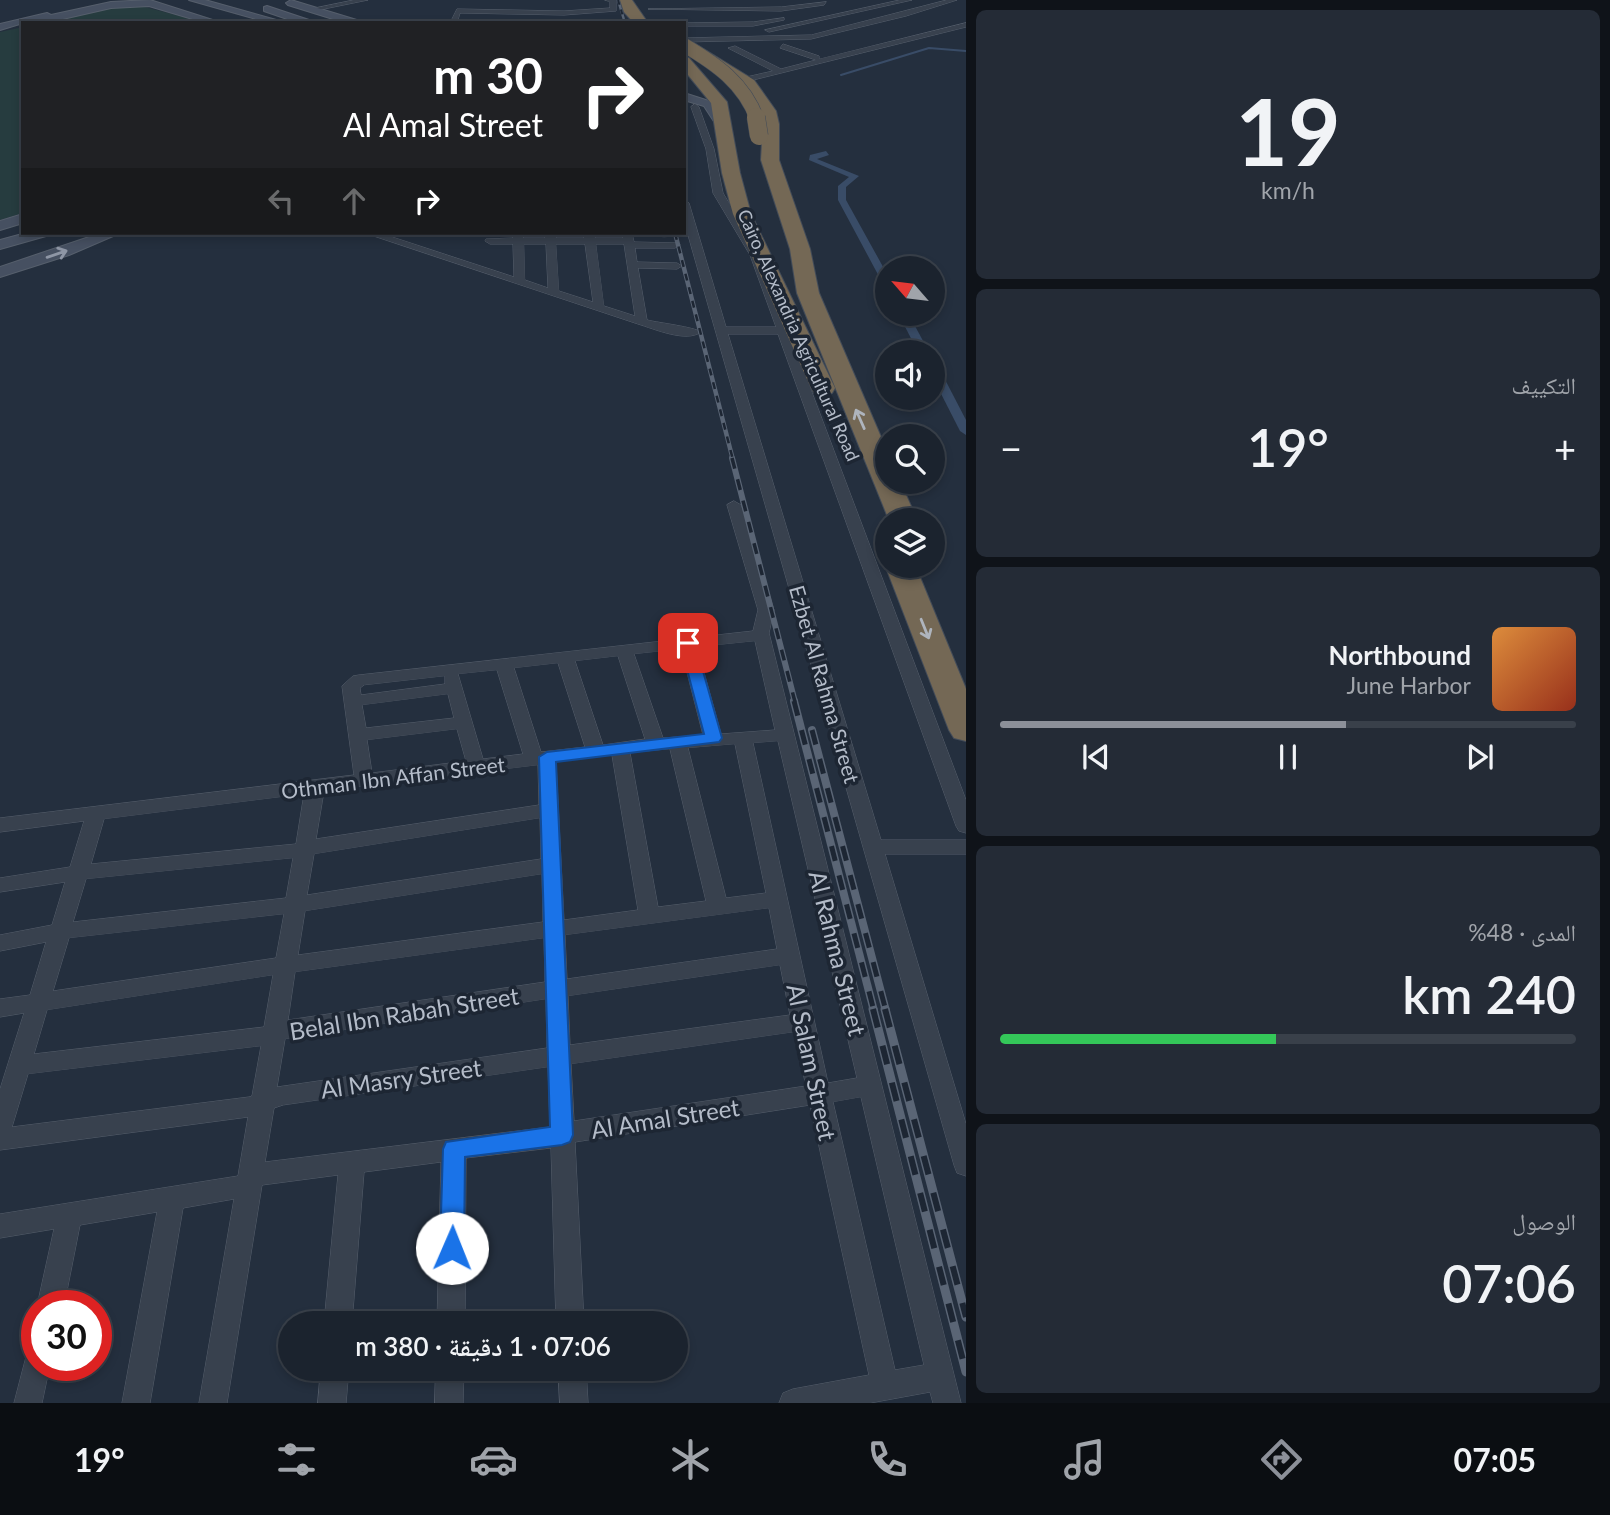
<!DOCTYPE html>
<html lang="ar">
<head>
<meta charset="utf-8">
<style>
	:root { --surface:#1b232e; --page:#242b36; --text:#f1f3f6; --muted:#a0a4aa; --line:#39404a; --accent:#8c9099 }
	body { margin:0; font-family:Lato,"Noto Naskh Arabic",sans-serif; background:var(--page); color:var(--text); direction:rtl; height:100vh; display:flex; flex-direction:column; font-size:26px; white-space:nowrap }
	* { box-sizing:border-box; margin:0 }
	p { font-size:23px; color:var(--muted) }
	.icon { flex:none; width:38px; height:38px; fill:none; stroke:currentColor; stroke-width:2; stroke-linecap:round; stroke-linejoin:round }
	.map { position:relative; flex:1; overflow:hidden; direction:ltr }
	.drawer { display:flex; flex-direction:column; gap:10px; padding:10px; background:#0f1319; width:644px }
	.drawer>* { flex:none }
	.top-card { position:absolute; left:21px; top:21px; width:665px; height:214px; border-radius:0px; box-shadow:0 4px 10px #0003,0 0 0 2px var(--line); direction:rtl; background:#202124; color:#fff; overflow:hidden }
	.needle { width:46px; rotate:298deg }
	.controls { position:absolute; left:875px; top:256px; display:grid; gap:14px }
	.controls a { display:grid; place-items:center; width:70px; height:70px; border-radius:50%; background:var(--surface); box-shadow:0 4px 10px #0003,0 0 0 2px var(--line); font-size:35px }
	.speed { position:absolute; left:21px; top:1290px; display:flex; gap:14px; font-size:35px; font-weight:700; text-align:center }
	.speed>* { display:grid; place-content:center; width:91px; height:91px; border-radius:50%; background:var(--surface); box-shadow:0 4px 10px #0003,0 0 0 2px var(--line); line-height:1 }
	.speed .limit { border:10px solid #d22; background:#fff; color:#111 }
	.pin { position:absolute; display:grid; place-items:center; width:60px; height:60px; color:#fff; margin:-30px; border-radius:14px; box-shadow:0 4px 10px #0006 }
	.me { position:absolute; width:77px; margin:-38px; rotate:1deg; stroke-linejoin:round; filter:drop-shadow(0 0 5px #0008) }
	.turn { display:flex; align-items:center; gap:24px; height:147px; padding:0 28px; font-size:32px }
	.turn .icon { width:91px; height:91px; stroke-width:2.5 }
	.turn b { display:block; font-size:49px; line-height:60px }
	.lanes { display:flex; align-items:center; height:66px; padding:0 28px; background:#0003; justify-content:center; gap:35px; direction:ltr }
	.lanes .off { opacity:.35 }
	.big { font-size:52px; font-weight:600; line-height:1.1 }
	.drawer .card { flex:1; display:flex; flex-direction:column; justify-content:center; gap:10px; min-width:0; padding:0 24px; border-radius:10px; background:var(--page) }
	.drawer .dial { align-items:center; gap:0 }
	.dial b { font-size:91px; line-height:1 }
	.song { display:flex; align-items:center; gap:21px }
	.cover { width:84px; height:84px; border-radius:10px; background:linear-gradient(135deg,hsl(30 70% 55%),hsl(10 70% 35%)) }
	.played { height:7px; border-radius:4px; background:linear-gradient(90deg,var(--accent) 60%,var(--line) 60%) }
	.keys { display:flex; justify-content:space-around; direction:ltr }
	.heat { display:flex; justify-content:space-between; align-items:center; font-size:38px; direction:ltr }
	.charge { height:10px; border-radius:5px; background:linear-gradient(90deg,#34c759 48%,var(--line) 0) }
	.trip { position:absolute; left:278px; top:1311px; width:410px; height:70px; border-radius:35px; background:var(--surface); box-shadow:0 4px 10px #0003,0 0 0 2px var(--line); font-weight:600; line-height:70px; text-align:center; direction:rtl }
	.tabs { display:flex; height:112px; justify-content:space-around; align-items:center; background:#0b0e12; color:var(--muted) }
	.tabs .icon { width:49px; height:49px }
	.tabs .on { color:var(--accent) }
	.tabs b { font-size:32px; color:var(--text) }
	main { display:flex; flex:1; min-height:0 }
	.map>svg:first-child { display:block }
	.green { fill:#263c3f }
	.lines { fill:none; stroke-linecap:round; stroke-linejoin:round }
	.stream { stroke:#394c67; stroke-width:2 }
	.canal { fill:#394c67; fill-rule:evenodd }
	.street-casing { stroke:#565f6c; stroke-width:1 }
	.secondary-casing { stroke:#565f6c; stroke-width:2 }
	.highway-casing { stroke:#434c59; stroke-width:2 }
	.street { fill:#38414e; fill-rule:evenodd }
	.secondary { fill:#465061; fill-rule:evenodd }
	.highway { fill:#746855; fill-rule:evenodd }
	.rail-far4-casing { stroke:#5a6575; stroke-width:2.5 }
	.rail-far3-casing { stroke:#5a6575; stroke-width:4.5 }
	.rail-far2-casing { stroke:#5a6575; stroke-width:6 }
	.rail-far1-casing { stroke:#5a6575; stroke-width:8 }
	.rail-casing { stroke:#5a6575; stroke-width:9 }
	.rail-far4 { stroke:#1d2633; stroke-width:2; stroke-dasharray:5; stroke-linecap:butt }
	.rail-far3 { stroke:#1d2633; stroke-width:2.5; stroke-dasharray:7; stroke-linecap:butt }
	.rail-far2 { stroke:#1d2633; stroke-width:3.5; stroke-dasharray:11; stroke-linecap:butt }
	.rail-far1 { stroke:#1d2633; stroke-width:5; stroke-dasharray:15; stroke-linecap:butt }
	.rail { stroke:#1d2633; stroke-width:6; stroke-dasharray:19; stroke-linecap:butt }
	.highway-bridge-far1-casing { stroke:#434c59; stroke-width:15; stroke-linecap:butt }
	.highway-bridge-casing { stroke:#434c59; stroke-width:19; stroke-linecap:butt }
	.highway-bridge-far1 { stroke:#746855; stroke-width:14 }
	.highway-bridge { stroke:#746855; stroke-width:18 }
	.oneway { stroke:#8e96a5 }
	.oneway2 { stroke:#aeb4bd }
	.route { fill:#1a73e8; stroke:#114b97; stroke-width:2 }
	.labels { text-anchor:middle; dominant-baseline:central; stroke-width:7; stroke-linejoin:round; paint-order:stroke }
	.far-street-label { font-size:18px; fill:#b4bcc9; stroke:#1d2633 }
	.street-label { font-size:21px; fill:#b4bcc9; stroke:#1d2633 }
	.near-street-label { font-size:24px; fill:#b4bcc9; stroke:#1d2633 }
</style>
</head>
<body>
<main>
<section class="drawer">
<div class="card dial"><b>19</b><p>km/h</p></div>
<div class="card"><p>التكييف</p>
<div class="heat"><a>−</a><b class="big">19°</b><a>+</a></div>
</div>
<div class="card">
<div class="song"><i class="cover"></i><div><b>Northbound</b><p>June Harbor</p></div></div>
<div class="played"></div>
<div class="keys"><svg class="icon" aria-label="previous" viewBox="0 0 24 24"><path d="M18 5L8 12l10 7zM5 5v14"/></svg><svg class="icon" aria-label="pause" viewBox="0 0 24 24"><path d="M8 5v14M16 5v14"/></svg><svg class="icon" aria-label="next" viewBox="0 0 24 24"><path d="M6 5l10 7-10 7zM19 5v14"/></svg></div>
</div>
<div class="card"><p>المدى · 48%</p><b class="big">240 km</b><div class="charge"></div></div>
<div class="card"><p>الوصول</p><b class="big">07:06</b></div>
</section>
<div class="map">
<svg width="966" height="1403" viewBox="0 0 966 1403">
	<rect width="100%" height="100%" fill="#242f3e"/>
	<g class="green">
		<polygon points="141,6 207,23 40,23 105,8"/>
		<polygon points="23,27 23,213 0,220 0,32"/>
	</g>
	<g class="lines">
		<polyline class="stream" points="841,75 929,48 966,51"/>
		<g class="canal">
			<polygon points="826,151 829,155 817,159 859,176 846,187 846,200 887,274 887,285 882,282 838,200 838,186 849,177 809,160 810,155"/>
			<polygon points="898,313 908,313 929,352 918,352"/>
			<polygon points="933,365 939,368 966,420 966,435 960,431 933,378"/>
		</g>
		<defs>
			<g id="street">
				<polygon points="354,0 368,0 314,11 311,9"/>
				<polygon points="605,0 616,0 616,11 564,15 460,13 457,23 450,23 457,9 564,11 610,8 610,2"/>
				<polygon points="900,0 912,0 769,32 765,30"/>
				<polygon points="947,0 957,0 906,16 811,39 684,42 684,38 811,35"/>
				<polygon points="826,2 824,5 781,11 648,9 781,7"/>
				<polygon points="784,18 784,20 753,26 684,26 684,23 681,23 753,22"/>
				<polygon points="966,23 966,27 745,82 742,78 773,71 728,48 735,46 781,69 816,60 780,48 783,44 819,56 819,59"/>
				<polygon points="695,104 699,107 714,149 723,193 760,255 966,800 966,833 959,831 956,826 778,334 728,334 881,840 966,840 966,854 885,854 966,1124 966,1176 957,1173 954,1165 684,221 684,200 689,203 726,327 776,327 750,255 713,193 706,149 691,107"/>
				<path d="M365 233H380L514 277 513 244H490L485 241 486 239 513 238V233H523V238H545V233H555L556 238H584V233H594L595 238H623L622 233H632L634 242 679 243 680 245 675 248H635L637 262 677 263 682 266 677 269 638 268 647 320C660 323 694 327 701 332 686 343 655 329 638 324ZM524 244H546L548 288 525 280ZM556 244H585L593 302 559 291ZM596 244H624L635 316 604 306Z"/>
				<path d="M652 233H676C671 238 657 238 652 233Z"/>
				<path d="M734 501 741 505 774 610 769 633 961 1403H933L930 1392 870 1403H779L783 1393 793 1389 869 1375 810 1105 575 1142 584 1323H556L551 1148 466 1158 465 1323H437L441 1162 364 1172 352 1323H324L338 1175 262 1185 227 1403H199L234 1199 183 1208 150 1403H122L157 1212 80 1225 64 1306H37L54 1229 0 1238V1214L238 1176 248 1117 0 1150V1089L24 1013 0 1017V999L30 995 46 942 0 951V935L52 925 65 882 0 892V878L70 867 84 821 0 832V818L354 775 342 686 353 676 359 675 753 631 758 610 727 505ZM755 641 775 730 721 734 697 647ZM681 649 703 735 663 738 634 654ZM618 656 645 739 603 745 575 661ZM558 663 585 747 541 752 514 668ZM497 670 523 754 483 759 458 674ZM445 676V684L361 695 360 688 364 685ZM448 694 454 718 366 728 362 705ZM457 729 466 761 372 773 367 740ZM778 741 857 1078 828 1083 753 743ZM735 744 766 893 726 898 688 748ZM670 749 706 901 658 907 630 753ZM612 755 638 910 564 920 556 762ZM538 765 539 805 316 839 324 791ZM304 794 296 844 91 864 104 819ZM540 818 541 859 307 895 314 854ZM293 858 286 898 73 922 86 879ZM542 874 543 922 298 955 305 911ZM769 908 777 949 567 979 565 935ZM284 914 276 958 53 991 69 938ZM544 938 545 982 288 1020 295 972ZM780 965 790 1015 570 1045 568 996ZM273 975 264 1027 34 1054 47 1010ZM546 999 547 1048 277 1087 285 1039ZM794 1032 806 1086 574 1121 571 1064ZM261 1046 252 1096 249 1097 12 1127 28 1074ZM548 1067 550 1127 265 1162 274 1108 283 1105ZM861 1097 924 1365 895 1370 833 1102Z"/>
				<polygon points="37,1349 37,1365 50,1365 42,1403 14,1403 27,1353"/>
				<polygon points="321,1368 349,1368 346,1403 318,1403"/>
				<polygon points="436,1368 464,1368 463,1403 435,1403"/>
				<polygon points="558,1368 586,1368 588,1403 560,1403"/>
			</g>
			<g id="secondary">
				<polygon points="150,0 222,23 206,23 149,6 111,8 45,23 23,23 0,30 0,24 47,13 51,15 111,2"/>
				<polygon points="189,0 205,0 287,23 270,23"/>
				<polygon points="291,0 360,21 362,23 346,23 288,5 286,3"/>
				<polygon points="267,6 312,21 314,23 299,23 264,11 264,7"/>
				<polygon points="684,93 712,102 727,123 725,126 717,126 704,106 684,100"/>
				<polygon points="23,214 23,223 0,230 0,221"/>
				<polygon points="26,233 48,233 46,236 0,249 0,240"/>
				<polygon points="101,233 120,233 69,255 0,277 0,267"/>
			</g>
			<g id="highway">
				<polygon points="620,0 632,0 648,23 634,23 624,12"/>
				<polygon points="689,40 754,80 776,111 779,124 779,160 810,249 819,293 887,451 887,481 900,481 917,520 889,520 797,293 790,249 761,160 763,124 760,111 743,86 684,47 684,41"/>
				<polygon points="684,57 689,58 727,102 740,173 751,214 835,388 832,393 823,395 814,393 811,388 733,214 722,173 711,103 684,70"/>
				<polygon points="887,562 887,565 915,565 966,689 966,741 954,738 949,730 885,565"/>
			</g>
		</defs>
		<use href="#street" class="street-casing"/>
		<use href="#secondary" class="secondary-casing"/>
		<use href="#highway" class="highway-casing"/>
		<use href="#street" class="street"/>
		<use href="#secondary" class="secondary"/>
		<use href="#highway" class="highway"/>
		<defs>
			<polyline id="rail-far4" points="618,0 625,23"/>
			<polyline id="rail-far3" points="675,233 733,460"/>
			<polyline id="rail-far2" points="732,458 795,702"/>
			<g id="rail-far1">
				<polyline points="794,701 874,1011"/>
				<polyline points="812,730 886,1011"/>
			</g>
			<g id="rail">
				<polyline points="873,1009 966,1372"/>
				<polyline points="885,1009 966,1317"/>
			</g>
		</defs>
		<use href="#rail-far4" class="rail-far4-casing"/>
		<use href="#rail-far3" class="rail-far3-casing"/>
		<use href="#rail-far2" class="rail-far2-casing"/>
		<use href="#rail-far1" class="rail-far1-casing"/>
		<use href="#rail" class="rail-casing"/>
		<use href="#rail-far4" class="rail-far4"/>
		<use href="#rail-far3" class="rail-far3"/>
		<use href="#rail-far2" class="rail-far2"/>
		<use href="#rail-far1" class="rail-far1"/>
		<use href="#rail" class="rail"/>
		<defs>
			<path id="highway-bridge-far1" d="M684 45C716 64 744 83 757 119"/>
			<polyline id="highway-bridge" points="756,117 759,136"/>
		</defs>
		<use href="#highway-bridge-far1" class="highway-bridge-far1-casing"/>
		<use href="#highway-bridge" class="highway-bridge-casing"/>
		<use href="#highway-bridge-far1" class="highway-bridge-far1"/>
		<use href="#highway-bridge" class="highway-bridge"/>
	</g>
	<defs><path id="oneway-shaft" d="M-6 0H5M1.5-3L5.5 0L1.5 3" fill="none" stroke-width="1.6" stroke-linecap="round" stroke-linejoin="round" transform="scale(1.75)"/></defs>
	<use class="oneway" href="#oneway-shaft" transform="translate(57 254) rotate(-19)"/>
	<g class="oneway2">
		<use href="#oneway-shaft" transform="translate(860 419) rotate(-114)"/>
		<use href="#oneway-shaft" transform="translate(925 629) rotate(68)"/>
	</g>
	<polygon class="route" points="688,639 695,643 722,738 719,742 556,762 573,1135 570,1142 562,1145 465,1157 464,1248 461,1256 452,1259 444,1256 440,1248 443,1149 446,1142 550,1127 539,757 547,752 704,734 680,643"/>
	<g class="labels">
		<g class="far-street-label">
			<text transform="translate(799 335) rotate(66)">Cairo, Alexandria Agricultural Road</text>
		</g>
		<g class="street-label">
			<text transform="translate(825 684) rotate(74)">Ezbet Al Rahma Street</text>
			<text transform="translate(393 777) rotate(-7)">Othman Ibn Affan Street</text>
		</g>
		<g class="near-street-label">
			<text transform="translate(838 953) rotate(76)">Al Rahma Street</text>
			<text transform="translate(404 1013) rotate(-9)">Belal Ibn Rabah Street</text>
			<text transform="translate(812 1062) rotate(78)">Al Salam Street</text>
			<text transform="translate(401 1078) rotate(-8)">Al Masry Street</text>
			<text transform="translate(665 1118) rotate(-9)">Al Amal Street</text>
		</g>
	</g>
</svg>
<div class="controls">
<a><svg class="needle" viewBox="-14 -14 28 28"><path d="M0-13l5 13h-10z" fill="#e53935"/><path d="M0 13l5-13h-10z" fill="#a0a4aa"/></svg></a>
<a><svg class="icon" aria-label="sound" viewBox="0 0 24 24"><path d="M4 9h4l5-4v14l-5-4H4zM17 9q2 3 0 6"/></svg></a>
<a><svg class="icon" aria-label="search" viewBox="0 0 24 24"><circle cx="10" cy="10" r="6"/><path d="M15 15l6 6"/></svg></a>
<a><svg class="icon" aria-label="layers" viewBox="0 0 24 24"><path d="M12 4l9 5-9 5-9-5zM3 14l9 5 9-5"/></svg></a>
</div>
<div class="speed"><div class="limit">30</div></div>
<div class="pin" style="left:688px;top:643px;background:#d93025"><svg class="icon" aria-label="arrive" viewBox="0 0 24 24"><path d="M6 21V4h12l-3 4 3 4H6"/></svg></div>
<svg class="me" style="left:452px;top:1248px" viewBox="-20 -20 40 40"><circle r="19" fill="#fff"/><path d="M0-13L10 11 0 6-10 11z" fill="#1a73e8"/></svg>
<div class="trip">07:06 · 1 دقيقة · 380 m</div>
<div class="top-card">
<div class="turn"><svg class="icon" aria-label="right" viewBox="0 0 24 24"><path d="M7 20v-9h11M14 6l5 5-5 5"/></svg><div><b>30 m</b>Al Amal Street</div></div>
<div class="lanes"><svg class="icon off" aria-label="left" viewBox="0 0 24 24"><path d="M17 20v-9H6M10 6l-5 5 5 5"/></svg><svg class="icon off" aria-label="ahead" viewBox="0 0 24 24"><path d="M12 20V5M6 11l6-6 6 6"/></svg><svg class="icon" aria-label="right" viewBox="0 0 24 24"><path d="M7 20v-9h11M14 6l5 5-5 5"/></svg></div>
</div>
</div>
</main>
<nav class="tabs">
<b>07:05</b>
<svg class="icon on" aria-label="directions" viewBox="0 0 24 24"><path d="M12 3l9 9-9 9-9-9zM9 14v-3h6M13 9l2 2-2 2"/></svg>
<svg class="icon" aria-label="music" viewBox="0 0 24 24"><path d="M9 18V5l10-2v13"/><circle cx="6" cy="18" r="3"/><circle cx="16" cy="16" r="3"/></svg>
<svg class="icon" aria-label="phone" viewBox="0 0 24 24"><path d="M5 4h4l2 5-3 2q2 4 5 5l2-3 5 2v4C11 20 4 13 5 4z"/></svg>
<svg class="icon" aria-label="climate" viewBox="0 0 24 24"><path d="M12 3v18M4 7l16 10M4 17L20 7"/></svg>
<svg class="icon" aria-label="car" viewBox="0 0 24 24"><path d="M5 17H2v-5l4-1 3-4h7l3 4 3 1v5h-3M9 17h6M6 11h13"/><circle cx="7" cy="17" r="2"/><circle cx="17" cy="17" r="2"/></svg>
<svg class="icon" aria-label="filters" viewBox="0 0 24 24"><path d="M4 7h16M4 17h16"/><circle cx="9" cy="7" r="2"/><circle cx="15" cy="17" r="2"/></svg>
<b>19°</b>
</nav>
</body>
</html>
